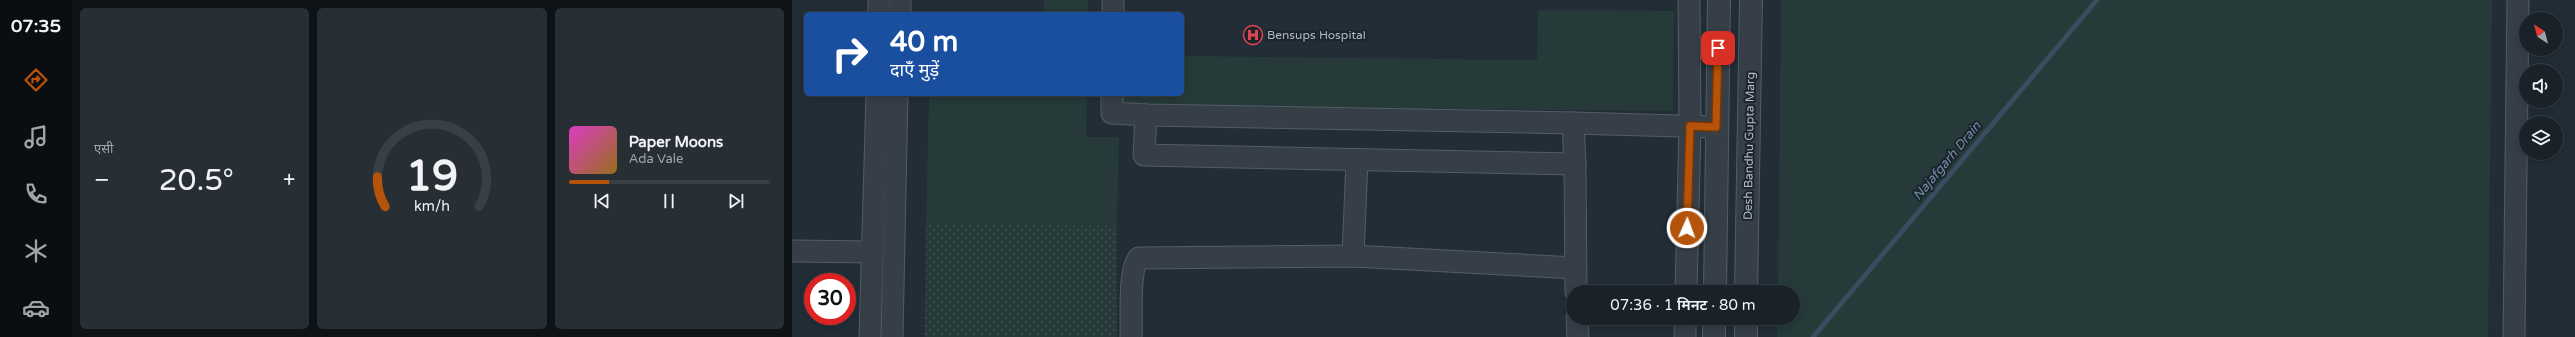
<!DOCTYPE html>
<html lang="hi">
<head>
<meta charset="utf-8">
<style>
	:root { --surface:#1a2229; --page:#272f35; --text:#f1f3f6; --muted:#9fa4a8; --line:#383f46; --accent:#b45309 }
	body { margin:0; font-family:"Varela Round","Noto Sans Devanagari",sans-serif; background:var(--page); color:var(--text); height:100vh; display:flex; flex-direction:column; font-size:15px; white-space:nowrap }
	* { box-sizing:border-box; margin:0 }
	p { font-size:13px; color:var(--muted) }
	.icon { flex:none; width:22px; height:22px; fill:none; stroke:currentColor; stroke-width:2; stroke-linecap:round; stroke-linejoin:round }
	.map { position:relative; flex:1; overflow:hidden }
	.details { display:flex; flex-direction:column; gap:8px; padding:8px; background:#0e1317; width:720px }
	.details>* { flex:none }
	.hud { position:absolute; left:12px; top:12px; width:380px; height:84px; border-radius:6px; box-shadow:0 2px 10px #0003,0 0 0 1px var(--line); background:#1a4fa0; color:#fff; overflow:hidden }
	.needle { width:26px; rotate:324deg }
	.fabs { position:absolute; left:1727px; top:12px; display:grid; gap:8px }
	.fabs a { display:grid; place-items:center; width:44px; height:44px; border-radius:50%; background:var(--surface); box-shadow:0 2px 10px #0003,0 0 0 1px var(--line); font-size:20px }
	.speed { position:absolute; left:12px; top:273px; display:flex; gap:8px; font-size:20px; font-weight:700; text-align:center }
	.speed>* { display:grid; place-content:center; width:52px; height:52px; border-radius:50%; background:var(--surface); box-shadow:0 2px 10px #0003,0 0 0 1px var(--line); line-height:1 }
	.speed .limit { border:6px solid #d22; background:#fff; color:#111 }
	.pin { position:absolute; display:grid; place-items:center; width:34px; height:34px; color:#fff; margin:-17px; border-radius:8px; box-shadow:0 2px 6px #0006 }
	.me { position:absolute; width:44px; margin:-22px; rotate:2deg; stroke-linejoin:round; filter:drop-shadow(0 0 3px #0008) }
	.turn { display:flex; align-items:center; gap:14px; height:84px; padding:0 20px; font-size:18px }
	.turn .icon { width:52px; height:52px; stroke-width:2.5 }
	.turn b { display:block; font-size:28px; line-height:34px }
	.big { font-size:30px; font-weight:600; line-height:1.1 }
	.details .card { flex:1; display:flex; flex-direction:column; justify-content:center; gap:6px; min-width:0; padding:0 14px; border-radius:6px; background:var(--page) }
	.details .dial { align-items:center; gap:0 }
	.dial svg { height:104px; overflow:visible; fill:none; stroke:var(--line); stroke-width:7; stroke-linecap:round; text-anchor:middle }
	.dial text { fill:var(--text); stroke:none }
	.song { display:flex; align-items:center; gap:12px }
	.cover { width:48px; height:48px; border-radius:6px; background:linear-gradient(135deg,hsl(310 70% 55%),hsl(40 70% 35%)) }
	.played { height:4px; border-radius:2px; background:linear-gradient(90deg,var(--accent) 20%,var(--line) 20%) }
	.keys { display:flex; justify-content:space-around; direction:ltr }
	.heat { display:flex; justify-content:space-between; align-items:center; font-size:22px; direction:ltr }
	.details .tiles { flex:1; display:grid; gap:8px; grid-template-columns:repeat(3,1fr) }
	.trip { position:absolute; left:774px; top:285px; width:234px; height:40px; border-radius:20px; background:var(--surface); box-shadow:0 2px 10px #0003,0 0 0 1px var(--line); font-weight:600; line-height:40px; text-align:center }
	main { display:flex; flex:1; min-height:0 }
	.menu { display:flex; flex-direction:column; width:72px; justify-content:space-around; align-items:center; background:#0a0e10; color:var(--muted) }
	.menu .icon { width:28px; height:28px }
	.menu .on { color:var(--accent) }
	.menu b { font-size:18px; color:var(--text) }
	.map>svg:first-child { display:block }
	.grass { fill:url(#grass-dots) }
	.park { fill:#253a39 }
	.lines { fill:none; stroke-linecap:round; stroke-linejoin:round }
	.stream { stroke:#394c60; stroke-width:5 }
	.minor-casing { stroke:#535d66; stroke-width:23 }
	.tertiary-casing { stroke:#535d66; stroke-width:24 }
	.minor { stroke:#363f48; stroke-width:21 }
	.tertiary { stroke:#363f48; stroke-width:22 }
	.route-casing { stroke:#753606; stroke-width:10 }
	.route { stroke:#b45309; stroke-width:7 }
	.labels { text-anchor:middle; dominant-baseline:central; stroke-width:4; stroke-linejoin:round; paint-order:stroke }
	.poi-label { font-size:12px; fill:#b0bac4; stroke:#1b242d; text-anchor:start }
	.street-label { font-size:12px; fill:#b0bac4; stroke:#1b242d }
	.water-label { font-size:13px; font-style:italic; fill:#728da6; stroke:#1b242d }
</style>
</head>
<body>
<main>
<nav class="menu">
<b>07:35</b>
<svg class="icon on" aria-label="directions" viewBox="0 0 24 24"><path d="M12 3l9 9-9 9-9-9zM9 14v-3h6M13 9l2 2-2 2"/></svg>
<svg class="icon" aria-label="music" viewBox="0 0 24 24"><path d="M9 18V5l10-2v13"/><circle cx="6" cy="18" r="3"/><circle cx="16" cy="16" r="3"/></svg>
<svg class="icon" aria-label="phone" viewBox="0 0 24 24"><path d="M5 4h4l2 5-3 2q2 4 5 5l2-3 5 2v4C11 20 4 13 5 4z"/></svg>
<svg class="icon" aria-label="climate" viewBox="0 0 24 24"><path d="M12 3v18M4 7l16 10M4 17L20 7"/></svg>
<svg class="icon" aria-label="car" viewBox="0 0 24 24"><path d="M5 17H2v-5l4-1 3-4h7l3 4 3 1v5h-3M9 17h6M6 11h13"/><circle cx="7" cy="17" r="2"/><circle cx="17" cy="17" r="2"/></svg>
</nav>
<section class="details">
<div class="tiles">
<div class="card"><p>एसी</p>
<div class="heat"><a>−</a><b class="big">20.5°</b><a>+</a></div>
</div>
<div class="card dial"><svg viewBox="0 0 100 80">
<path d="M14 69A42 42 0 1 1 86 69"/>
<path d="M14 69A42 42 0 0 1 8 46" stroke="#b45309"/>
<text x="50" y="56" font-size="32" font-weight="700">19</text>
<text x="50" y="72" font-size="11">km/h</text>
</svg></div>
<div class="card">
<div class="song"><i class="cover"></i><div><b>Paper Moons</b><p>Ada Vale</p></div></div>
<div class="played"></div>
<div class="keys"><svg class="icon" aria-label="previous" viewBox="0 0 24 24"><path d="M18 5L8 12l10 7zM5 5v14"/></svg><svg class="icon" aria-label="pause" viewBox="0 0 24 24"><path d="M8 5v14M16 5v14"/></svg><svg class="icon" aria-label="next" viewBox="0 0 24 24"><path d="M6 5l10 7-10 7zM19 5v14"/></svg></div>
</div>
</div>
</section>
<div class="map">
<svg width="1783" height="337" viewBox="0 0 1783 337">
	<defs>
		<pattern id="grass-dots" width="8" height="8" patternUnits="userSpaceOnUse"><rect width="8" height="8" fill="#253a39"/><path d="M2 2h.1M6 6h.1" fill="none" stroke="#425454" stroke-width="1.8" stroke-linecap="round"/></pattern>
	</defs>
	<rect width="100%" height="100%" fill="#222d37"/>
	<polygon class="grass" points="134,223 325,226 325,337 133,337"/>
	<g class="park">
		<polygon points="252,0 296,0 296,14 251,14"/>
		<polygon points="989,0 1700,0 1696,337 985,337 985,318 1001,318 1001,292 986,292"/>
		<polygon points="746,10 882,11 881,111 328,106 328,94 390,94 390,56 745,60"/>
		<polygon points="137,94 295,94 294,137 327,137 325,226 134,223"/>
	</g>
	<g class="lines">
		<polyline class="stream" points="1021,337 1305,0"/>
		<defs>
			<g id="minor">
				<polyline points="87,14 87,0"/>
				<polyline points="108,14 108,0"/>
				<polyline points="321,14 321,0"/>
				<polyline points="320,94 320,113 354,115 781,123 924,127"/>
				<polyline points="354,115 352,155 783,164 781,123"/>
				<polyline points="783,164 784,292"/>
				<polyline points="0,251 81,252"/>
				<polyline points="561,256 565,160"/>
				<polyline points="894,292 898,126 897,0"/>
				<polyline points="785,318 786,337"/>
				<polyline points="78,337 85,94"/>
				<polyline points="100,337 105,94"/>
				<path d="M339 337C340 320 336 269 347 258L561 256 783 268"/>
				<polyline points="893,337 893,318"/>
				<polyline points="1722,337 1726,0"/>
			</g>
			<g id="tertiary">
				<polyline points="923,292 927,0"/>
				<polyline points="954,292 959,0"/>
				<polyline points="922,337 922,318"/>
				<polyline points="954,337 954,318"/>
			</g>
		</defs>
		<use href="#minor" class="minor-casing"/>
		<use href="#tertiary" class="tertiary-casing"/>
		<use href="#minor" class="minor"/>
		<use href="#tertiary" class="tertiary"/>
	</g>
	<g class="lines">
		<defs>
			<polyline id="route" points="895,228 898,126 924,127 926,48"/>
		</defs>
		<use href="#route" class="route-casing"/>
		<use href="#route" class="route"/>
	</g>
	<defs>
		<symbol id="hospital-ring" viewBox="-11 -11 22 22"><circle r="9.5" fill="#1b242d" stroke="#e0444e" stroke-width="1.5"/><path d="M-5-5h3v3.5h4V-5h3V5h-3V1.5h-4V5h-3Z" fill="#e0444e"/></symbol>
	</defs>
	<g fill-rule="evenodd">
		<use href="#hospital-ring" x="450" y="24" width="22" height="22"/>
	</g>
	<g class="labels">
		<g class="poi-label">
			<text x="475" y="35">Bensups Hospital</text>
		</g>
		<g class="street-label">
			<text transform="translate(957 146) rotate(-89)">Desh Bandhu Gupta Marg</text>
		</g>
		<g class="water-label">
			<text transform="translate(1155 161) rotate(-50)">Najafgarh Drain</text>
		</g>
	</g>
</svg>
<div class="fabs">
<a><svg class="needle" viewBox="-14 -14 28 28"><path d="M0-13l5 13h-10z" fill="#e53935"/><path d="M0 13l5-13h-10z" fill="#9fa4a8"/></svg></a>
<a><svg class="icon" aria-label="sound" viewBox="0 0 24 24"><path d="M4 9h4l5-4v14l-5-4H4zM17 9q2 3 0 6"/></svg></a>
<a><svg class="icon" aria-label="layers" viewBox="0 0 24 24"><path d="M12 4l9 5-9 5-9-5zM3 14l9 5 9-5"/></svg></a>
</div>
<div class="speed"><div class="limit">30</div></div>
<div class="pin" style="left:926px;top:48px;background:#d93025"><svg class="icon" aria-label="arrive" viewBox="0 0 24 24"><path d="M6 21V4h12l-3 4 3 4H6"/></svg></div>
<svg class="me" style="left:895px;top:228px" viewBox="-20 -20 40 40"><circle r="17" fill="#b45309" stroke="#fff" stroke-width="3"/><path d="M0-11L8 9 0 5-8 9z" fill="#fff"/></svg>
<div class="trip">07:36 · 1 मिनट · 80 m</div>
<div class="hud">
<div class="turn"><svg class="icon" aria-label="right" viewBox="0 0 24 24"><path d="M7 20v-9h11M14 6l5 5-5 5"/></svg><div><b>40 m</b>दाएँ मुड़ें</div></div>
</div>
</div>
</main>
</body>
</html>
